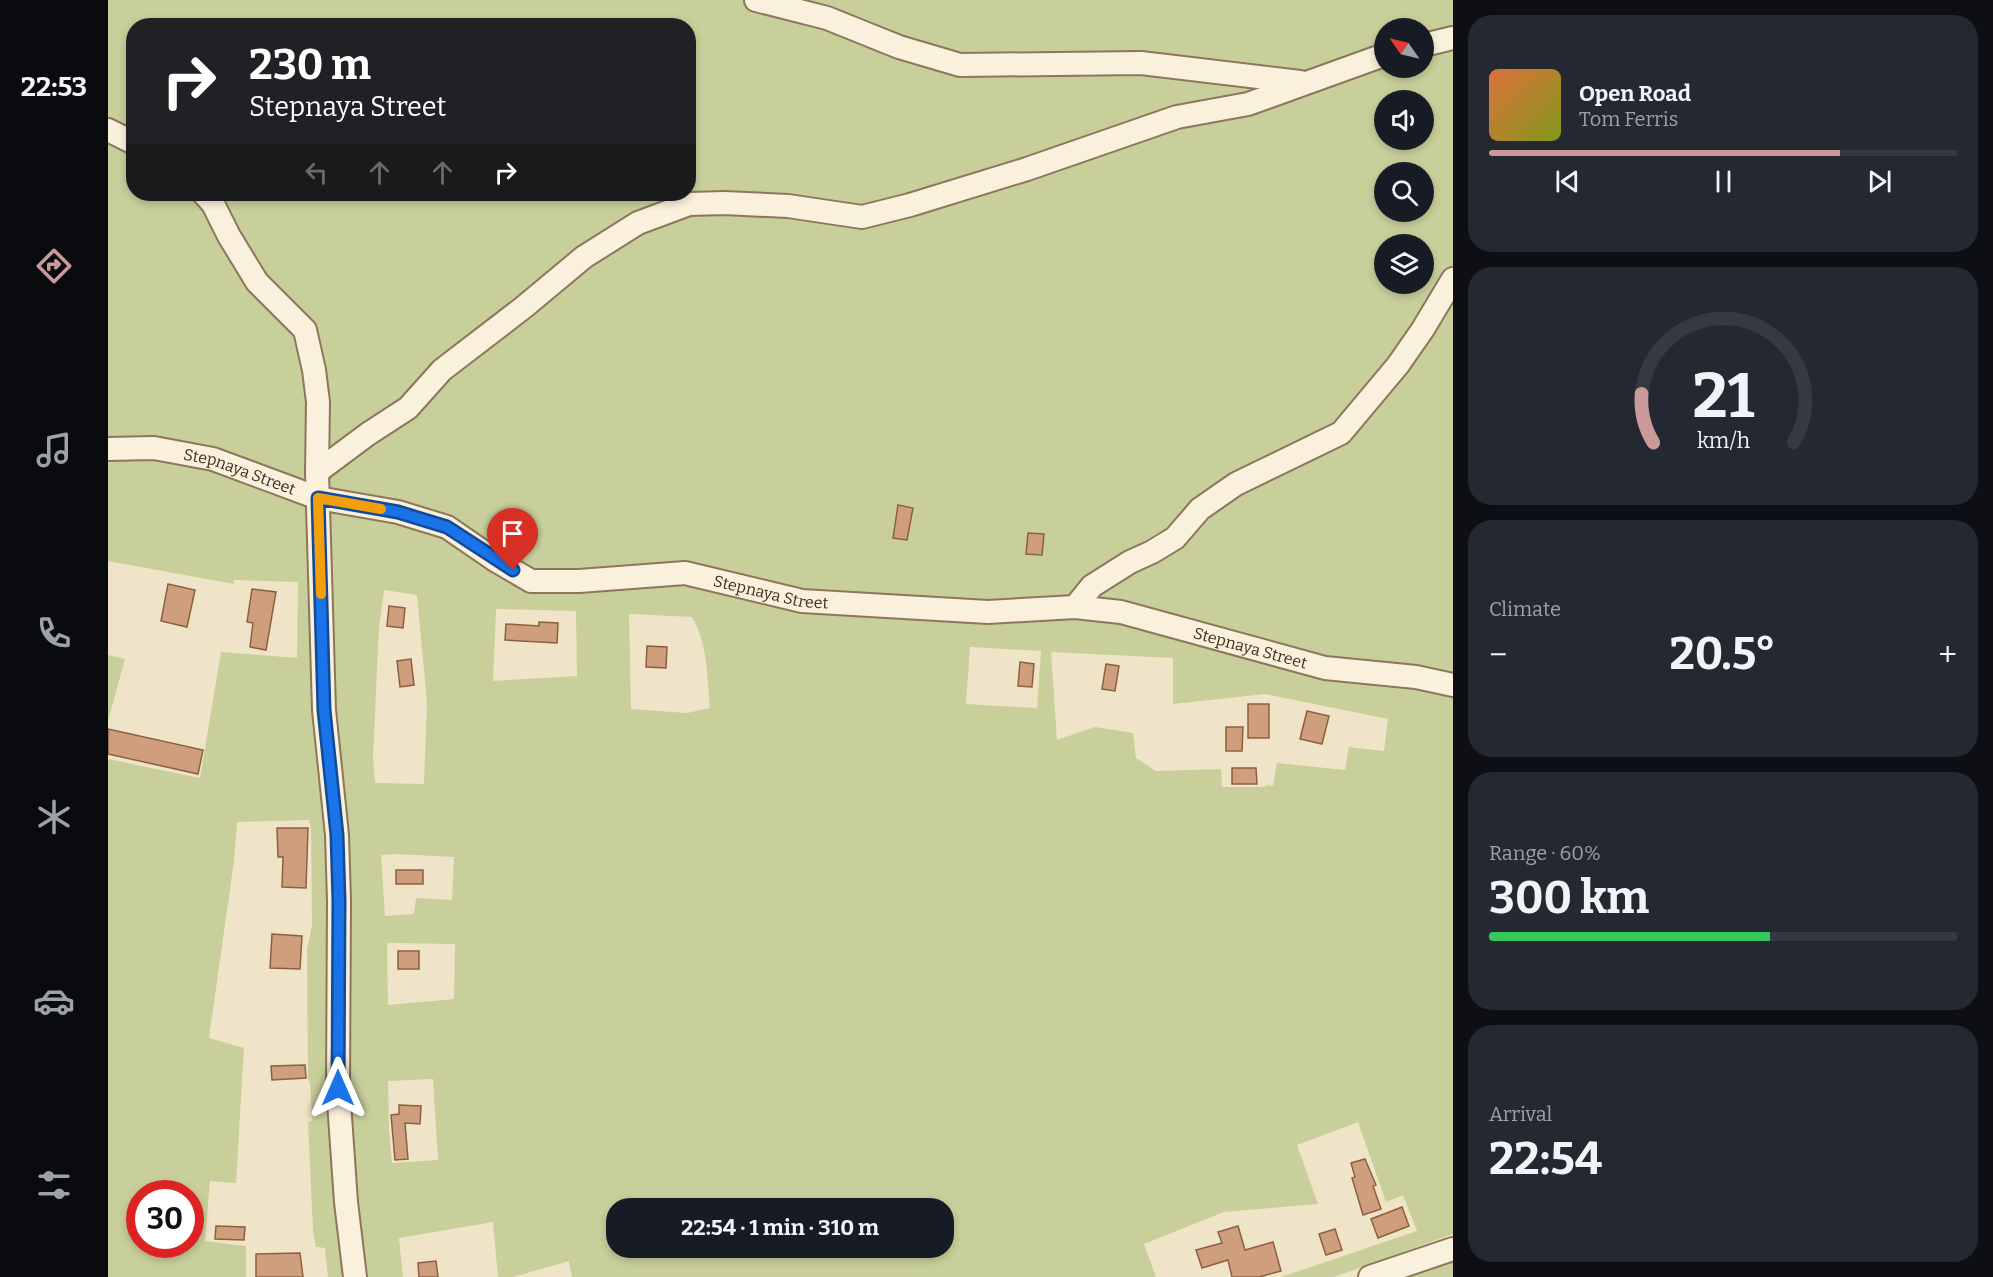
<!DOCTYPE html>
<html lang="en">
<head>
<meta charset="utf-8">
<style>
	:root { --surface:#171b24; --page:#242831; --text:#f1f3f6; --muted:#9ea1a6; --line:#363941; --accent:#cc999b }
	body { margin:0; font-family:Bitter,serif; background:var(--page); color:var(--text); height:100vh; display:flex; flex-direction:column; font-size:22px; white-space:nowrap }
	* { box-sizing:border-box; margin:0 }
	p { font-size:20px; color:var(--muted) }
	.icon { flex:none; width:33px; height:33px; fill:none; stroke:currentColor; stroke-width:2; stroke-linecap:round; stroke-linejoin:round }
	.map { position:relative; flex:1; overflow:hidden }
	.details { display:flex; flex-direction:column; gap:15px; padding:15px; background:#0d0f14; width:540px }
	.details>* { flex:none }
	.guide { position:absolute; left:18px; top:18px; width:570px; height:183px; border-radius:24px; box-shadow:0 3px 9px #0003; background:#202124; color:#fff; overflow:hidden }
	.needle { width:39px; rotate:304deg }
	.fabs { position:absolute; left:1266px; top:18px; display:grid; gap:12px }
	.fabs a { display:grid; place-items:center; width:60px; height:60px; border-radius:50%; background:var(--surface); box-shadow:0 3px 9px #0003; font-size:30px }
	.speed { position:absolute; left:18px; top:1180px; display:flex; gap:12px; font-size:30px; font-weight:700; text-align:center }
	.speed>* { display:grid; place-content:center; width:78px; height:78px; border-radius:50%; background:var(--surface); box-shadow:0 3px 9px #0003; line-height:1 }
	.speed .limit { border:9px solid #d22; background:#fff; color:#111 }
	.pin { position:absolute; display:grid; place-items:center; width:51px; height:51px; color:#fff; margin:-62px -26px; border-radius:50% 50% 50% 0; rotate:-45deg; box-shadow:0 0 6px #0007 }
	.pin .icon { rotate:45deg }
	.me { position:absolute; width:66px; margin:-33px; rotate:0deg; stroke-linejoin:round; filter:drop-shadow(0 0 4px #0008) }
	.turn { display:flex; align-items:center; gap:21px; height:126px; padding:0 24px; font-size:27px }
	.turn .icon { width:78px; height:78px; stroke-width:2.5 }
	.turn b { display:block; font-size:42px; line-height:51px }
	.lanes { display:flex; align-items:center; height:57px; padding:0 24px; background:#0003; justify-content:center; gap:30px; direction:ltr }
	.lanes .off { opacity:.35 }
	.big { font-size:45px; font-weight:700; line-height:1.1 }
	.details .widget { flex:1; display:flex; flex-direction:column; justify-content:center; gap:9px; min-width:0; padding:0 21px; border-radius:24px; background:var(--page) }
	.details .dial { align-items:center; gap:0 }
	.dial svg { height:156px; overflow:visible; fill:none; stroke:var(--line); stroke-width:7; stroke-linecap:round; text-anchor:middle }
	.dial text { fill:var(--text); stroke:none }
	.song { display:flex; align-items:center; gap:18px }
	.cover { width:72px; height:72px; border-radius:9px; background:linear-gradient(135deg,hsl(20 70% 55%),hsl(70 70% 35%)) }
	.played { height:6px; border-radius:3px; background:linear-gradient(90deg,var(--accent) 75%,var(--line) 75%) }
	.keys { display:flex; justify-content:space-around; direction:ltr }
	.heat { display:flex; justify-content:space-between; align-items:center; font-size:33px; direction:ltr }
	.charge { height:9px; border-radius:4px; background:linear-gradient(90deg,#34c759 60%,var(--line) 0) }
	.trip { position:absolute; left:498px; top:1198px; width:348px; height:60px; border-radius:24px; background:var(--surface); box-shadow:0 3px 9px #0003; font-weight:700; line-height:60px; text-align:center }
	main { display:flex; flex:1; min-height:0 }
	.tab-bar { display:flex; flex-direction:column; width:108px; justify-content:space-around; align-items:center; background:#090b0e; color:var(--muted) }
	.tab-bar .icon { width:42px; height:42px }
	.tab-bar .current { color:var(--accent) }
	.tab-bar b { font-size:27px; color:var(--text) }
	.map>svg:first-child { display:block }
	.green { fill:#c9cf9b; fill-rule:evenodd }
	.building { fill:#cf9f7d; stroke:#8d5f41; stroke-width:1.5 }
	.lines { fill:none; stroke-linecap:round; stroke-linejoin:round }
	.minor-casing { stroke:#8d765c; stroke-width:26 }
	.minor { stroke:#faf1dc; stroke-width:22 }
	.route-casing { stroke:#114b97; stroke-width:15 }
	.route { stroke:#1a73e8; stroke-width:10 }
	.slow { stroke:#f59e0b; stroke-width:10 }
	.labels { text-anchor:middle; dominant-baseline:central; stroke-width:4.5; stroke-linejoin:round; paint-order:stroke }
	.street-label { font-size:16px; fill:#3d2e20; stroke:#f7eed8 }
</style>
</head>
<body>
<main>
<nav class="tab-bar">
<b>22:53</b>
<svg class="icon current" aria-label="directions" viewBox="0 0 24 24"><path d="M12 3l9 9-9 9-9-9zM9 14v-3h6M13 9l2 2-2 2"/></svg>
<svg class="icon" aria-label="music" viewBox="0 0 24 24"><path d="M9 18V5l10-2v13"/><circle cx="6" cy="18" r="3"/><circle cx="16" cy="16" r="3"/></svg>
<svg class="icon" aria-label="phone" viewBox="0 0 24 24"><path d="M5 4h4l2 5-3 2q2 4 5 5l2-3 5 2v4C11 20 4 13 5 4z"/></svg>
<svg class="icon" aria-label="climate" viewBox="0 0 24 24"><path d="M12 3v18M4 7l16 10M4 17L20 7"/></svg>
<svg class="icon" aria-label="car" viewBox="0 0 24 24"><path d="M5 17H2v-5l4-1 3-4h7l3 4 3 1v5h-3M9 17h6M6 11h13"/><circle cx="7" cy="17" r="2"/><circle cx="17" cy="17" r="2"/></svg>
<svg class="icon" aria-label="filters" viewBox="0 0 24 24"><path d="M4 7h16M4 17h16"/><circle cx="9" cy="7" r="2"/><circle cx="15" cy="17" r="2"/></svg>
</nav>
<div class="map">
<svg width="1345" height="1277" viewBox="0 0 1345 1277">
	<rect width="100%" height="100%" fill="#f0e4c8"/>
	<g class="green">
		<path d="M0 0H1345V678L1236 666 1004 602 870 605 585 580 710 609 977 613 1345 690V1234L1226 1277H1173L1309 1231 1295 1195 1278 1202 1250 1122 1189 1145 1210 1204 1116 1212 1036 1244 1048 1277H464L461 1261 405 1277H390L385 1222 291 1238 295 1277H253L214 751 241 1277H220L217 1248 208 1247 205 1231 200 1122 204 1121 202 1084 200 1079 199 950 204 925 203 829 201 820 129 822 126 861 101 1038 136 1048 128 1183 102 1181 97 1241 138 1246V1277H0V759L92 778 113 652 189 658 190 582 126 580V584L0 561ZM26 26H580V194H26ZM1276 28H1316V68H1276ZM1276 100H1316V140H1276ZM1276 172H1316V212H1276ZM1276 244H1316V284H1276ZM276 590 309 595 319 703 316 784 267 783 265 756 271 628ZM388 609 468 611 469 676 385 681ZM521 614 584 617C600 643 599 679 602 708L579 713 523 709ZM862 647 933 651 929 708 858 704ZM943 652 1065 658V704L1157 694 1280 719 1276 751 1241 747 1237 770 1169 763 1165 786 1158 785 1157 787H1114L1113 769 1048 771 1028 758 1025 733 987 727 949 740ZM287 854 346 857 344 900 308 898 306 914 277 916 273 855ZM279 943 347 944 346 999 280 1005ZM325 1079 330 1160 284 1163 281 1129 280 1081ZM32 1194H82V1245H32ZM508 1209H836V1248H508Z"/>
		<polygon points="0,655 17,659 0,721"/>
		<polygon points="1345,1260 1345,1277 1296,1277"/>
	</g>
	<g class="building">
		<polygon points="790,505 805,508 799,540 785,538"/>
		<polygon points="920,533 936,534 934,555 918,554"/>
		<polygon points="60,584 87,590 79,627 53,621"/>
		<polygon points="144,589 168,592 158,650 142,647 145,623 139,622"/>
		<polygon points="281,606 297,608 295,628 279,626"/>
		<polygon points="431,622 450,623 449,643 397,640 398,624 431,626"/>
		<polygon points="539,646 559,647 558,668 538,667"/>
		<polygon points="303,659 306,685 292,687 289,661"/>
		<polygon points="912,662 926,664 924,687 910,686"/>
		<polygon points="998,664 1011,666 1007,691 994,689"/>
		<rect x="1140" y="704" width="21" height="34"/>
		<polygon points="1199,711 1221,716 1214,744 1192,739"/>
		<polygon points="1118,727 1135,727 1134,751 1118,751"/>
		<polygon points="0,729 95,750 90,774 0,754"/>
		<polygon points="1124,768 1148,768 1149,784 1124,784"/>
		<polygon points="169,828 200,828 198,888 174,887 175,857 170,857"/>
		<rect x="288" y="870" width="27" height="14"/>
		<polygon points="164,934 194,936 192,969 162,968"/>
		<rect x="290" y="951" width="21" height="18"/>
		<polygon points="197,1065 198,1078 164,1080 163,1066"/>
		<polygon points="291,1105 313,1106 312,1124 297,1123 300,1159 287,1160 283,1115 291,1114"/>
		<polygon points="1257,1159 1268,1185 1265,1186 1273,1209 1255,1215 1244,1178 1247,1177 1243,1163"/>
		<polygon points="1294,1207 1301,1226 1270,1238 1263,1219"/>
		<polygon points="108,1226 137,1227 136,1240 107,1239"/>
		<polygon points="1130,1226 1137,1250 1165,1242 1173,1271 1151,1277 1124,1277 1120,1260 1094,1268 1088,1250 1114,1243 1110,1232"/>
		<polygon points="1227,1229 1234,1250 1218,1255 1211,1234"/>
		<polygon points="192,1253 195,1277 148,1277 148,1254"/>
		<polygon points="328,1261 330,1277 311,1277 310,1263"/>
	</g>
	<g class="lines">
		<defs>
			<g id="minor">
				<polyline points="648,0 719,18 791,47 852,65 1033,63 1192,82"/>
				<polyline points="1316,45 1345,38"/>
				<polyline points="0,130 26,143"/>
				<polyline points="96,194 105,204 121,236 149,282 197,330 206,370 210,402 209,472 216,710 229,835 231,901 230,1088 238,1202 247,1277"/>
				<path id="s1" d="M0 449 46 448 105 459 210 498 290 512 339 527 387 560 423 581H471L577 573 694 601 880 612 967 607 1013 612 1217 668 1308 677 1345 685"/>
				<polyline points="209,472 260,434 300,408 334,370 416,307 476,257 530,223 581,204 616,203 680,206 754,217 802,205 919,169 1069,117 1140,104 1276,55"/>
				<polyline points="967,607 984,586 1022,562 1044,552 1067,538 1092,509 1128,484 1233,433 1290,365 1315,329 1345,279"/>
				<polyline points="1262,1277 1345,1249"/>
			</g>
		</defs>
		<use href="#minor" class="minor-casing"/>
		<use href="#minor" class="minor"/>
	</g>
	<g class="lines">
		<defs>
			<polyline id="route" points="230,1088 231,901 229,835 216,710 210,498 290,512 339,527 405,570"/>
		</defs>
		<use href="#route" class="route-casing"/>
		<use href="#route" class="route"/>
		<polyline class="slow" points="213,594 210,498 273,509"/>
	</g>
	<g class="labels">
		<g class="street-label">
			<text stroke="none"><textPath href="#s1" startOffset="135">Stepnaya Street</textPath></text>
			<text stroke="none"><textPath href="#s1" startOffset="693">Stepnaya Street</textPath></text>
			<text stroke="none"><textPath href="#s1" startOffset="1179">Stepnaya Street</textPath></text>
		</g>
	</g>
</svg>
<div class="fabs">
<a><svg class="needle" viewBox="-14 -14 28 28"><path d="M0-13l5 13h-10z" fill="#e53935"/><path d="M0 13l5-13h-10z" fill="#9ea1a6"/></svg></a>
<a><svg class="icon" aria-label="sound" viewBox="0 0 24 24"><path d="M4 9h4l5-4v14l-5-4H4zM17 9q2 3 0 6"/></svg></a>
<a><svg class="icon" aria-label="search" viewBox="0 0 24 24"><circle cx="10" cy="10" r="6"/><path d="M15 15l6 6"/></svg></a>
<a><svg class="icon" aria-label="layers" viewBox="0 0 24 24"><path d="M12 4l9 5-9 5-9-5zM3 14l9 5 9-5"/></svg></a>
</div>
<div class="speed"><div class="limit">30</div></div>
<div class="pin" style="left:405px;top:570px;background:#d93025"><svg class="icon" aria-label="arrive" viewBox="0 0 24 24"><path d="M6 21V4h12l-3 4 3 4H6"/></svg></div>
<svg class="me" style="left:230px;top:1088px" viewBox="-20 -20 40 40"><path d="M0-17L14 15 0 8-14 15z" fill="#1a73e8" stroke="#fff" stroke-width="4"/></svg>
<div class="trip">22:54 · 1 min · 310 m</div>
<div class="guide">
<div class="turn"><svg class="icon" aria-label="right" viewBox="0 0 24 24"><path d="M7 20v-9h11M14 6l5 5-5 5"/></svg><div><b>230 m</b>Stepnaya Street</div></div>
<div class="lanes"><svg class="icon off" aria-label="left" viewBox="0 0 24 24"><path d="M17 20v-9H6M10 6l-5 5 5 5"/></svg><svg class="icon off" aria-label="ahead" viewBox="0 0 24 24"><path d="M12 20V5M6 11l6-6 6 6"/></svg><svg class="icon off" aria-label="ahead" viewBox="0 0 24 24"><path d="M12 20V5M6 11l6-6 6 6"/></svg><svg class="icon" aria-label="right" viewBox="0 0 24 24"><path d="M7 20v-9h11M14 6l5 5-5 5"/></svg></div>
</div>
</div>
<section class="details">
<div class="widget">
<div class="song"><i class="cover"></i><div><b>Open Road</b><p>Tom Ferris</p></div></div>
<div class="played"></div>
<div class="keys"><svg class="icon" aria-label="previous" viewBox="0 0 24 24"><path d="M18 5L8 12l10 7zM5 5v14"/></svg><svg class="icon" aria-label="pause" viewBox="0 0 24 24"><path d="M8 5v14M16 5v14"/></svg><svg class="icon" aria-label="next" viewBox="0 0 24 24"><path d="M6 5l10 7-10 7zM19 5v14"/></svg></div>
</div>
<div class="widget dial"><svg viewBox="0 0 100 80">
<path d="M14 69A42 42 0 1 1 86 69"/>
<path d="M14 69A42 42 0 0 1 8 44" stroke="#cc999b"/>
<text x="50" y="56" font-size="32" font-weight="700">21</text>
<text x="50" y="72" font-size="11">km/h</text>
</svg></div>
<div class="widget"><p>Climate</p>
<div class="heat"><a>−</a><b class="big">20.5°</b><a>+</a></div>
</div>
<div class="widget"><p>Range · 60%</p><b class="big">300 km</b><div class="charge"></div></div>
<div class="widget"><p>Arrival</p><b class="big">22:54</b></div>
</section>
</main>
</body>
</html>
